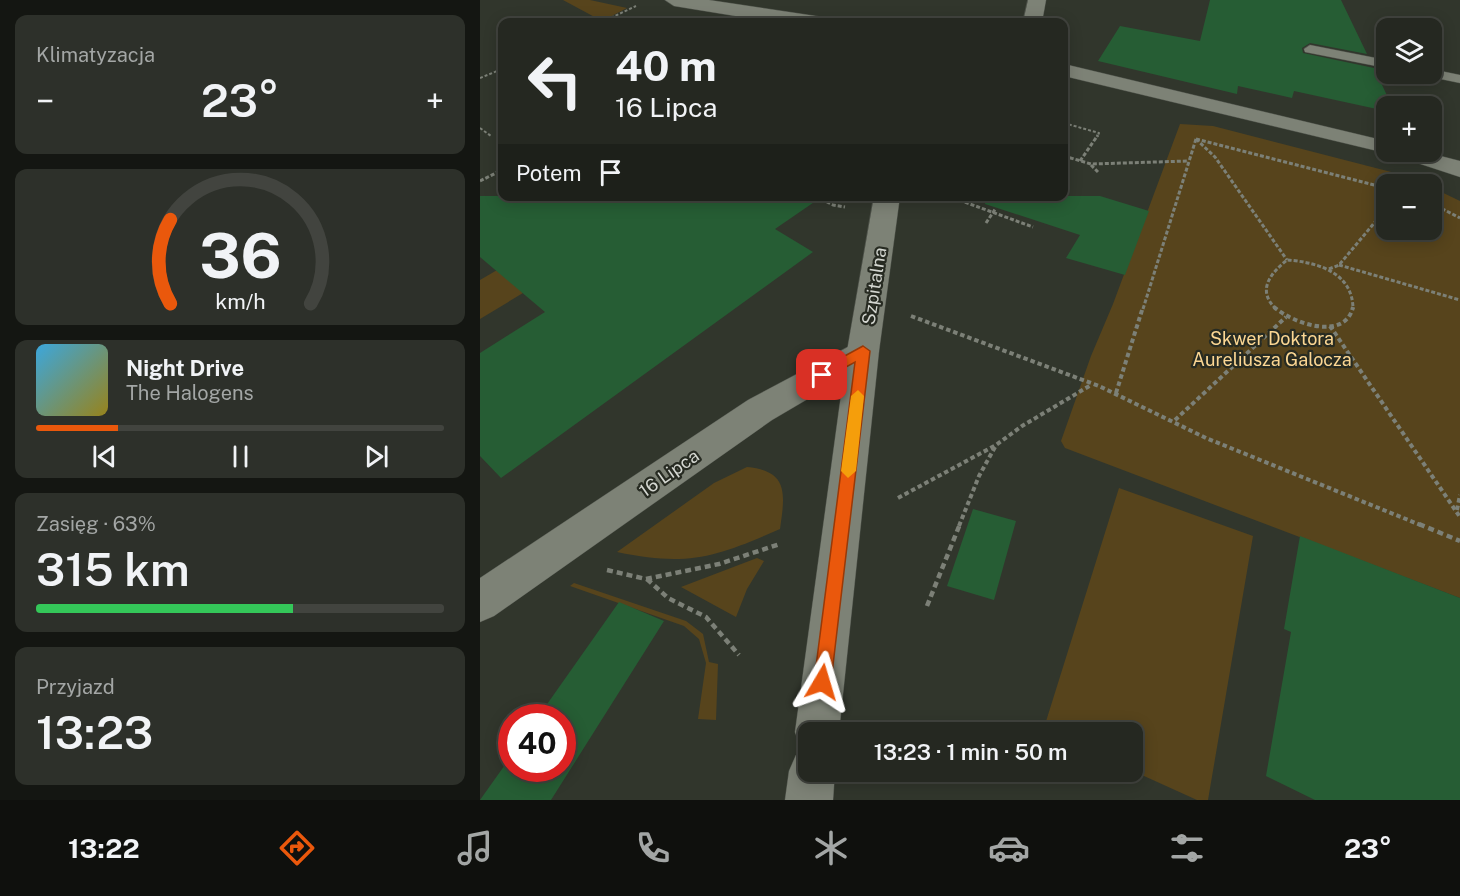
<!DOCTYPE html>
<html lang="pl">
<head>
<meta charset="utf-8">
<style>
	:root { --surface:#252821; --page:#2d302a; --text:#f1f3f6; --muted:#a3a6a5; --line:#42443f; --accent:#ea580c }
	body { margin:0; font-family:"Public Sans",sans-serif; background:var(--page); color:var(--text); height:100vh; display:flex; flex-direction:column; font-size:22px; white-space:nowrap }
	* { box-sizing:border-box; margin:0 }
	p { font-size:20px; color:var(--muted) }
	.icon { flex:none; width:33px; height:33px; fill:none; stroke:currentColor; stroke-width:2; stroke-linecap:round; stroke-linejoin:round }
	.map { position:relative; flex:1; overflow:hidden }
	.panel { display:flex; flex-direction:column; gap:15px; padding:15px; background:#141612; width:480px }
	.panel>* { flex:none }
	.banner { position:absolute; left:18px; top:18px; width:570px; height:183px; border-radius:12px; box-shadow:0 3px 15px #0003,0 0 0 2px var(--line); background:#252821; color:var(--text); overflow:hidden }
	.fabs { position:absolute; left:896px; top:18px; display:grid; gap:12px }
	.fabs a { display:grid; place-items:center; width:66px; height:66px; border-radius:12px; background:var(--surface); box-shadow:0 3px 15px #0003,0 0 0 2px var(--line); font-size:30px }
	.speed { position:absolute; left:18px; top:704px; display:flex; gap:12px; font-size:30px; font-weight:700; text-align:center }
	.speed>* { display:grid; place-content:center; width:78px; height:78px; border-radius:50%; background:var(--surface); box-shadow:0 3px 15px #0003,0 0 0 2px var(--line); line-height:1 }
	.speed .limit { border:9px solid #d22; background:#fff; color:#111 }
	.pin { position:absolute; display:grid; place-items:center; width:51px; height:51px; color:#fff; margin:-26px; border-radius:12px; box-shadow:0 3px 9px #0006 }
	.me { position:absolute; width:66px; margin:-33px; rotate:7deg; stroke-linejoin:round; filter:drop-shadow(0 0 4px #0008) }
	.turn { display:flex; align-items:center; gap:21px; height:126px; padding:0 18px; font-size:27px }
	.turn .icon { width:78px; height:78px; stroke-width:2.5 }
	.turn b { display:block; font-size:42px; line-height:51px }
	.then { display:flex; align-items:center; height:57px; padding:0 18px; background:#0003; gap:12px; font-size:22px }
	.big { font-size:45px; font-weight:600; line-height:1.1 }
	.panel .tile { flex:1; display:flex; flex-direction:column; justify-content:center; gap:9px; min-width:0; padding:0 21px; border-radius:12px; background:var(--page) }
	.panel .dial { align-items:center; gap:0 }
	.dial svg { height:156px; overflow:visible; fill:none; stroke:var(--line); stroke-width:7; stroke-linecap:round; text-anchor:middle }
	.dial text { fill:var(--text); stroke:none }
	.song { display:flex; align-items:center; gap:18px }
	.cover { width:72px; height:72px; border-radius:9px; background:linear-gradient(135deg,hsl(200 70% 55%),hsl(50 70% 35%)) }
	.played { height:6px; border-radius:3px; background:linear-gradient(90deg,var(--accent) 20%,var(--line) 20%) }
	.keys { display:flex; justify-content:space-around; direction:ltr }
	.heat { display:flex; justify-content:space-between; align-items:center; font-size:33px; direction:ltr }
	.charge { height:9px; border-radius:4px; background:linear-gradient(90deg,#34c759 63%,var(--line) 0) }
	.trip { position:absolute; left:318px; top:722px; width:345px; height:60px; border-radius:12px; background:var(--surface); box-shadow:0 3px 15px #0003,0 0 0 2px var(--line); font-weight:600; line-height:60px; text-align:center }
	.tab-bar { display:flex; height:96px; justify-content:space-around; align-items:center; background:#0f100d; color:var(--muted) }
	.tab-bar .icon { width:42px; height:42px }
	.tab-bar .on { color:var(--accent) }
	.tab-bar b { font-size:27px; color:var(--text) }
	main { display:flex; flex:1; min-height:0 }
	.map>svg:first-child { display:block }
	.green { fill:#57441c }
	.building { fill:#265d34 }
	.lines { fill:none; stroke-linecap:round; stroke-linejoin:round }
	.lane-casing { stroke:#4d5149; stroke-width:1 }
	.street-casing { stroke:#4d5149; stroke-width:1 }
	.secondary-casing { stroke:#4d5149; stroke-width:1 }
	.path-far3 { stroke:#7c8077; stroke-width:2; stroke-dasharray:3 2; stroke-linecap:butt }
	.path-far2 { stroke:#7c8077; stroke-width:3; stroke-dasharray:4 2; stroke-linecap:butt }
	.path-far1 { stroke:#7c8077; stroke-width:4; stroke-dasharray:4.5 3; stroke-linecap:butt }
	.path { stroke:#7c8077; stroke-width:4.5; stroke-dasharray:6 4; stroke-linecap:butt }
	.lane { fill:#7d8276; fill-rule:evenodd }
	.street { fill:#7d8276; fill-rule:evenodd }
	.secondary { fill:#7d8276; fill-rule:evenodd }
	.route { fill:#ea580c; stroke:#983908; stroke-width:1.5 }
	.slow { fill:#f59e0b }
	.labels { text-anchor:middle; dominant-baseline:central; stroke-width:4.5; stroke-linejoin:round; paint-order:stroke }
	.street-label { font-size:18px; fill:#d4d7d1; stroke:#272b22 }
	.park-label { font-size:18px; fill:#fcd793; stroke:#272b22 }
</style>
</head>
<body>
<main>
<section class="panel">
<div class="tile"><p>Klimatyzacja</p>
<div class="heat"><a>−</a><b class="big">23°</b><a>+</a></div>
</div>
<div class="tile dial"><svg viewBox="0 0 100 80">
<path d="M14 69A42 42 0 1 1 86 69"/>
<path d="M14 69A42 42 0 0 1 14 26" stroke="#ea580c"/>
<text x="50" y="56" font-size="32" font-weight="700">36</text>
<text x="50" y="72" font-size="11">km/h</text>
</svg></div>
<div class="tile">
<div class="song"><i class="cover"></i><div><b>Night Drive</b><p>The Halogens</p></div></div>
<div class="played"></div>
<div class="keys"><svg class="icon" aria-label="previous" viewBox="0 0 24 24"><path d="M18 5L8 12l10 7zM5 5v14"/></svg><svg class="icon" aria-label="pause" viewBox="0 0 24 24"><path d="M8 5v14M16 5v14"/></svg><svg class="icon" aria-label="next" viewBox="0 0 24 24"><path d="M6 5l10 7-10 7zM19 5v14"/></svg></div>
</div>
<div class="tile"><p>Zasięg · 63%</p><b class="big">315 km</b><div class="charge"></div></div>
<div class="tile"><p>Przyjazd</p><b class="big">13:23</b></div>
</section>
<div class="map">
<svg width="980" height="800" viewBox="0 0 980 800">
	<rect width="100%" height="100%" fill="#31362c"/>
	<g class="green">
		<polygon points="83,0 110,0 147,8 122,21"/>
		<polygon points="700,124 733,126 919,174 946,184 906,184 906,230 951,230 951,187 980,201 980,598 585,448 581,441 611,356 633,304"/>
		<polygon points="202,197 0,319 0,280 107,218"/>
		<path d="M267 467C309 471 305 494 300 529 236 557 208 567 137 552L234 483Z"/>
		<polygon points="639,488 773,536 728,800 717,800 653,771 652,732 563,731"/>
		<polygon points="277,558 284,561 267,589 256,617 201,587"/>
		<polygon points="94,583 206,621 223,634 229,662 238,664 236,720 218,719 226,663 219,639 204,626 90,586"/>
	</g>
	<g class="building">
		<polygon points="730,0 861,0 887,54 830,43 822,48 823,53 894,68 912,106 906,106 906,111 814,91 812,98 758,86 757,94 618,61 640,26 720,41"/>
		<polygon points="0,196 343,196 295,229 333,252 21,478 0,456 0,353 65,312 0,257"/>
		<polygon points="506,196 620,196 669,211 645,275 586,258 600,235 505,204"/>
		<polygon points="493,509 536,521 514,600 467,586"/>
		<polygon points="820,536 980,598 980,800 835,800 786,776 811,632 804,629"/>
		<polygon points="139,602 184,621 71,800 0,800 32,755 32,768 82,768 82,717 58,717"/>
	</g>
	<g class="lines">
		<defs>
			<g id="lane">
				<polygon points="830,45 906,60 906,68 825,52 824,49"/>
				<polygon points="951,69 980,75 980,83 946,76 945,74 951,74"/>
			</g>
			<g id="street">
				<polygon points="548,0 566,0 562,22 543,22"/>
				<polygon points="584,64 906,141 906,152 945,152 980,161 980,177 910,154 584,76"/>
				<polygon points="383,339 394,342 399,351 394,360 292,420 14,616 0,622 0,578 268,400"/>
			</g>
			<g id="secondary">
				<polygon points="185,0 229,0 349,18 352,22 280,20 194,6"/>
				<polygon points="394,196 420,196 399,351 359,732 328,732 328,771 355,771 353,800 305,800 309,771 316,755 326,750 321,748 315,732 367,351"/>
			</g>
		</defs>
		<use href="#lane" class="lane-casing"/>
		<use href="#street" class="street-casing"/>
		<use href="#secondary" class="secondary-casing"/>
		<g class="path-far3">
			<polyline points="122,22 156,6"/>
			<polyline points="0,78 22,69"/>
			<polyline points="584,123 619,133 617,137"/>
			<polyline points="0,128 11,136"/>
		</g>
		<g class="path-far2">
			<polyline points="716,139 906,188"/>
			<polyline points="716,139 735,157 807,260"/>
			<polyline points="584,156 611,164 707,161"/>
			<polyline points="600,161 618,135"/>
			<polyline points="611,165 618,172"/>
			<polyline points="0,181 22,170"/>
			<polyline points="336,196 353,205 365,207"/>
			<polyline points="468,196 553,227"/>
			<polyline points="951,203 980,218"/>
			<polyline points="506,223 516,208"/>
			<polyline points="859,265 980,300"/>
			<polyline points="849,269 859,265 906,209"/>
			<polyline points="663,309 716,139"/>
			<path d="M796 309C776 290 791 273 807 260 836 262 873 272 873 309"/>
		</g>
		<g class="path-far1">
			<path d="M794 307C812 323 865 342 873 307"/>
			<polyline points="431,316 619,386 726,438 943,526"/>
			<polyline points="850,326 980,517"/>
			<polyline points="636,393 663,307"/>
			<polyline points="695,420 806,317"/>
			<polyline points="418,498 516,445 542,426 611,385"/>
			<polyline points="977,510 980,495"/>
			<polyline points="479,526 499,476 515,447"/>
		</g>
		<g class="path">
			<polyline points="939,524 980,541"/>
			<polyline points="127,570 166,579 239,564 300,544"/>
			<polyline points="167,579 188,598 226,617 259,655"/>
			<polyline points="447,606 480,524"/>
		</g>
		<use href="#lane" class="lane"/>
		<use href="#street" class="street"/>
		<use href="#secondary" class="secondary"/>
	</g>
	<polygon class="route" points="383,346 390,351 351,682 349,688 342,691 336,688 334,682 375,362 342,380 335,375 337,371"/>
	<polygon class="slow" points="378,390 384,396 376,471 368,478 361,471 371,396"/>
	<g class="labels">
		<g class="street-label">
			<text transform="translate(394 286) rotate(-81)">Szpitalna</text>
			<text transform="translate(189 473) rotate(-35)">16 Lipca</text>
		</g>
		<g class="park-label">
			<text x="792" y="338">Skwer Doktora<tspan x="792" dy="21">Aureliusza Galocza</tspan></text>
		</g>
	</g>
</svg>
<div class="fabs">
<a><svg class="icon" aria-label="layers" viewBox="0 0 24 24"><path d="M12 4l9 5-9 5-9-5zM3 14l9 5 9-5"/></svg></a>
<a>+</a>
<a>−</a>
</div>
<div class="speed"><div class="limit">40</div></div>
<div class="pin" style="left:342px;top:375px;background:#d93025"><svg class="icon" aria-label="arrive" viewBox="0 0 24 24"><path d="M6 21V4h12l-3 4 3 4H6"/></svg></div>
<svg class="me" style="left:342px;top:682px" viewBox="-20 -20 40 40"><path d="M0-17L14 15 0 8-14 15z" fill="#ea580c" stroke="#fff" stroke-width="4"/></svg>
<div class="trip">13:23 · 1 min · 50 m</div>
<div class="banner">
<div class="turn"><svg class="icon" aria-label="left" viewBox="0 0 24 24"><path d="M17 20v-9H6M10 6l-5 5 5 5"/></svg><div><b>40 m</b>16 Lipca</div></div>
<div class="then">Potem<svg class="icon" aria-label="arrive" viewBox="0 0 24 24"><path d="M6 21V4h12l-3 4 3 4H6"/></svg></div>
</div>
</div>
</main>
<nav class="tab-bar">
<b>13:22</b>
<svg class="icon on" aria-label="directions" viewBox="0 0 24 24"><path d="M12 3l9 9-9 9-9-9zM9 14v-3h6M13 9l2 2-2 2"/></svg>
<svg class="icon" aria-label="music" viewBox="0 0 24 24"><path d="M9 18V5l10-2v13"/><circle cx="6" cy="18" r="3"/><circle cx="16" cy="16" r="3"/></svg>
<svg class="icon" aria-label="phone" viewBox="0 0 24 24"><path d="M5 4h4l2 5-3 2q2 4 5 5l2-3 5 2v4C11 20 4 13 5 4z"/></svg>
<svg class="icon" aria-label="climate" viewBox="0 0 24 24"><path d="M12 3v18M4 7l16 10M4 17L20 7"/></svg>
<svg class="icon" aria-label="car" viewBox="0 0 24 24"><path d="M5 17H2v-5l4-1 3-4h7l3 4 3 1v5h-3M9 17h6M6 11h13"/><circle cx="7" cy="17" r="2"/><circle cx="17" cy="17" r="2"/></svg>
<svg class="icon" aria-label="filters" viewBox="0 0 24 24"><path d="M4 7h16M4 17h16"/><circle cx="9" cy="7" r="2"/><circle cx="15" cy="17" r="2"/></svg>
<b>23°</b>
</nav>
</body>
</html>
